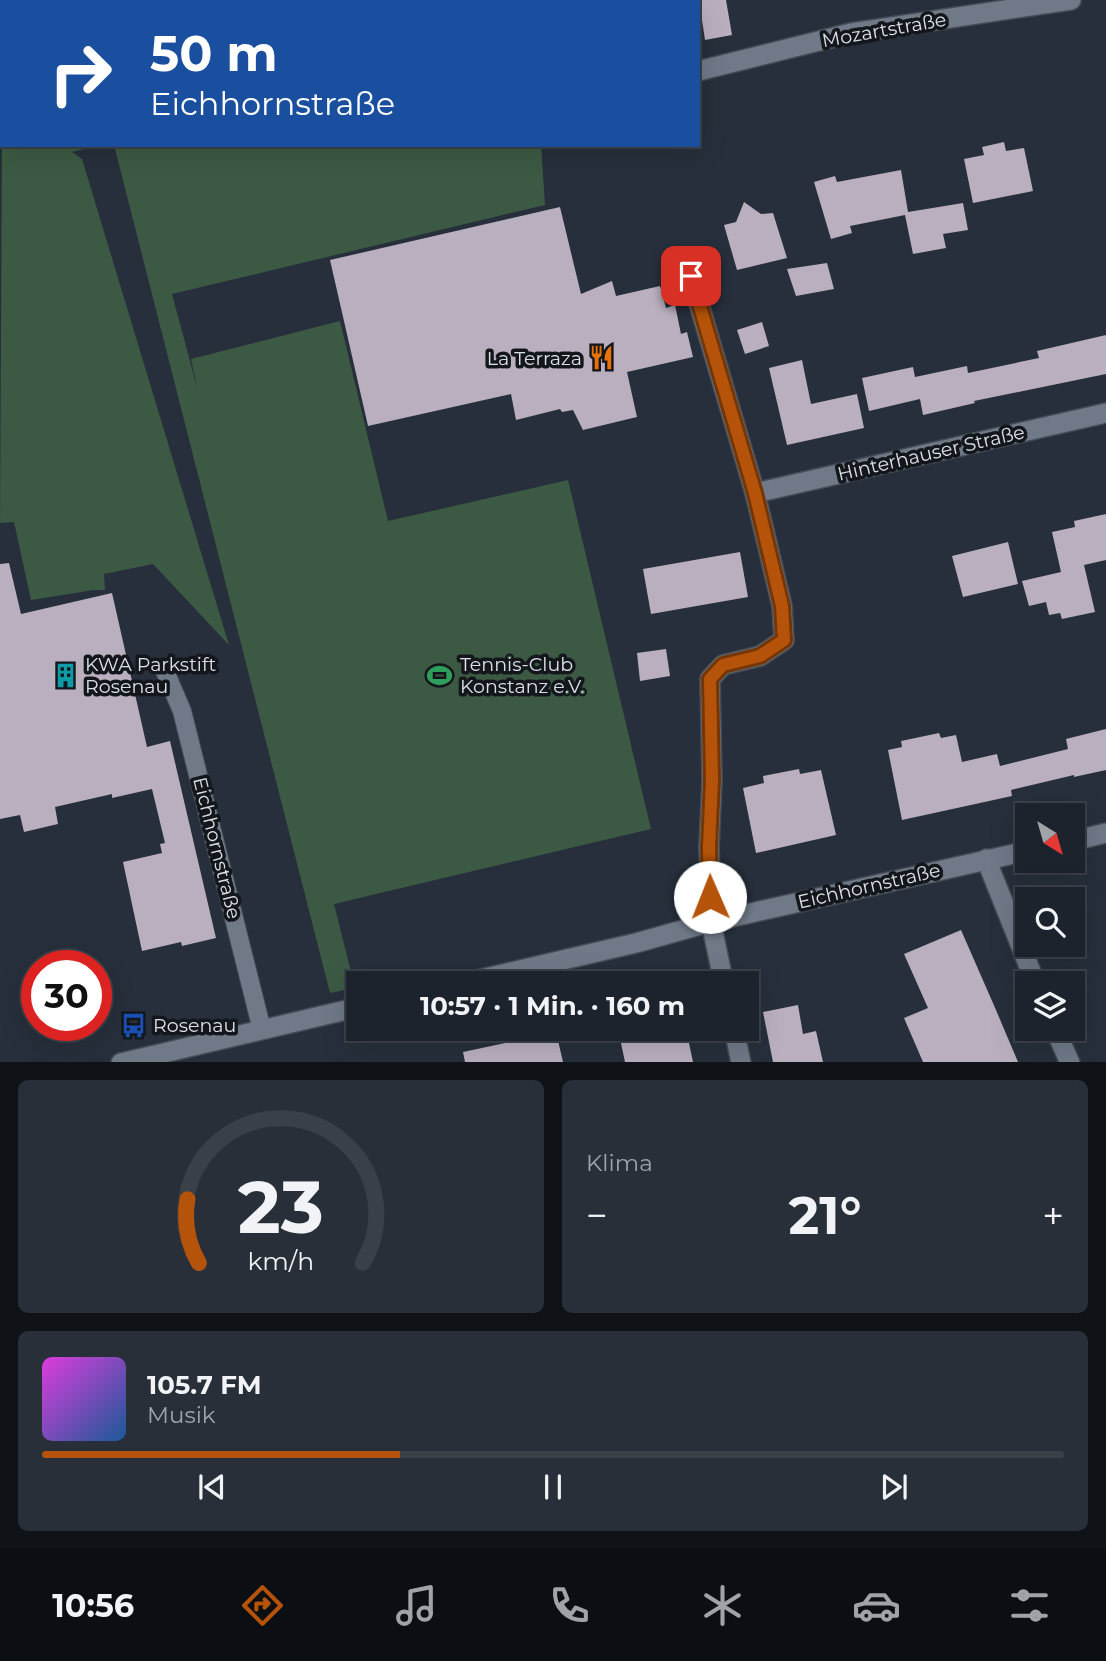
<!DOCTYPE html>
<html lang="de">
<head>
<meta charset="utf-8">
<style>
	:root { --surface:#1c232c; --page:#292f38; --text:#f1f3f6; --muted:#a0a4a9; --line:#3a4048; --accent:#b45309 }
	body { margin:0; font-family:Montserrat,sans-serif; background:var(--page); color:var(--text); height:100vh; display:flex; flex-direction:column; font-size:26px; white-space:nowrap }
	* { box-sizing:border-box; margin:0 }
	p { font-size:23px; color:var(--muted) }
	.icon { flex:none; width:38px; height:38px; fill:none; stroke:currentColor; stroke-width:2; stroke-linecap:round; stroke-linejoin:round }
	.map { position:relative; height:1062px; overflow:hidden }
	.panel { display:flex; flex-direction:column; gap:18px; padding:18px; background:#0f1318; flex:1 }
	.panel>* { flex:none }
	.guide { position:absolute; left:0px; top:0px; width:700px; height:147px; box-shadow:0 7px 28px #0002,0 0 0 2px var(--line); background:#1a4fa0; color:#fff; overflow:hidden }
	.needle { width:46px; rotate:143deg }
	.tools { position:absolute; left:1015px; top:803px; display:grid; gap:14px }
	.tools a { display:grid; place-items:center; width:70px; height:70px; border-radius:0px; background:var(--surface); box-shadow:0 7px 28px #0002,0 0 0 2px var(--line); font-size:35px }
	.speed { position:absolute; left:21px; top:950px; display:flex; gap:14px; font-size:35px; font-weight:700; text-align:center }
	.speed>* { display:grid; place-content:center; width:91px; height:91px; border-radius:50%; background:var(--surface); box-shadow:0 7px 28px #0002,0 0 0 2px var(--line); line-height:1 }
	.speed .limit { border:10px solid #d22; background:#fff; color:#111 }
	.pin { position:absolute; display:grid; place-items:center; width:60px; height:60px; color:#fff; margin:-30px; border-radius:14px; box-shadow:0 4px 10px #0006 }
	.me { position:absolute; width:77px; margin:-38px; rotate:359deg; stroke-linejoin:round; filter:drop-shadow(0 0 5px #0008) }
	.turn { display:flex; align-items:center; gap:24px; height:147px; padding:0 35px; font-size:32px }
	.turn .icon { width:91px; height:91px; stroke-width:2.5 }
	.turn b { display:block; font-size:49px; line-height:60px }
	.big { font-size:52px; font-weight:700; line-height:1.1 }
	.panel .card { flex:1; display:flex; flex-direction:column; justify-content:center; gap:10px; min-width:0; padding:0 24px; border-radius:10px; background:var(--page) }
	.panel .dial { align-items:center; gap:0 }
	.dial svg { height:182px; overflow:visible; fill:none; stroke:var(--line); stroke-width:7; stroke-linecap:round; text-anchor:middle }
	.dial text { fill:var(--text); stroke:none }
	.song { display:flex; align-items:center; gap:21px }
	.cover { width:84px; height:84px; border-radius:10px; background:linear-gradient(135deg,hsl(300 70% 55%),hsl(210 70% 35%)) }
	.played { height:7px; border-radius:4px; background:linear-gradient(90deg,var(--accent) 35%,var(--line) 35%) }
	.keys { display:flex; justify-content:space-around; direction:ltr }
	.heat { display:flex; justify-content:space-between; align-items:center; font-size:38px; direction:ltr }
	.panel .tiles { flex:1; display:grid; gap:18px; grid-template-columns:1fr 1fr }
	.card:last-child { grid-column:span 2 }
	.trip { position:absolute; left:346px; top:971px; width:413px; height:70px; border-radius:0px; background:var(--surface); box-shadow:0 7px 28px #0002,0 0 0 2px var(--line); font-weight:700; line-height:70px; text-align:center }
	.dock { display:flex; height:112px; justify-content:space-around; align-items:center; background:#0b0e12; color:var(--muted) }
	.dock .icon { width:49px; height:49px }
	.dock .on { color:var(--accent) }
	.dock b { font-size:32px; color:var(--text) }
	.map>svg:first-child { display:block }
	.green { fill:#3c5a43 }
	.water { fill:#357e94; stroke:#669bad; stroke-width:2 }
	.building { fill:#b9afbf }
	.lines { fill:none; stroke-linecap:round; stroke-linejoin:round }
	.service-casing { stroke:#444b55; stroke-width:20 }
	.minor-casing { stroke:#444b55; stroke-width:22 }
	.service { stroke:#6f7987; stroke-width:18 }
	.minor { stroke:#6f7987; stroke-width:19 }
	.route-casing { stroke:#753606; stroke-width:18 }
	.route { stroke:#b45309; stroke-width:12 }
	.labels { text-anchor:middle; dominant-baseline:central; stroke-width:7; stroke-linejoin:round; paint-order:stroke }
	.street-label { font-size:19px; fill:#dae0e8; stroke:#13171c }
	.poi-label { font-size:19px; fill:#dae0e8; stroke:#13171c; text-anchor:start }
</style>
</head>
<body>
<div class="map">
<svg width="1106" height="1063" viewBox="0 0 1106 1063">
	<rect width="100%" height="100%" fill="#262f3b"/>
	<g class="green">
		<polygon points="2,142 2,145 100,145 72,152 82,159 229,645 153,564 104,574 105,590 94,590 31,600 14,522 0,523"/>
		<polygon points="114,145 541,145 545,205 172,294 198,391 191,359 340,321 388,521 568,480 651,829 334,904 355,988 330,993"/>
	</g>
	<polygon class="water" points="0,0 363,0 2,2 2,79"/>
	<g class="building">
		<polygon points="699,0 726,0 732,35 705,40"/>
		<polygon points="1004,142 1006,151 1024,148 1033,191 973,203 964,159 984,155 982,147"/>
		<polygon points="901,170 908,212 963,203 968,230 943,234 946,248 913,254 905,215 850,226 852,233 831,239 814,182 835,176 837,182"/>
		<polygon points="744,202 761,214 773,213 787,258 737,270 724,225 736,222"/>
		<polygon points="560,207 581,294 612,281 616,296 660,286 666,308 675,305 681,334 687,332 693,357 627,372 637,417 583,430 573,410 562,412 560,409 516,420 511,394 368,426 330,260"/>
		<polygon points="827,263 834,289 796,296 787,269"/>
		<polygon points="762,322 769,346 745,354 737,330"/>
		<polygon points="1106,335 1106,374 974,401 975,403 923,415 920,399 869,411 862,378 913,367 915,377 967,366 968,373 1039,358 1037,351"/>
		<polygon points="802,360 811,404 857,394 864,428 787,445 769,368"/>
		<polygon points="1106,514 1106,560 1084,565 1095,612 1062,619 1060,613 1049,615 1046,602 1029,606 1022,581 1061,572 1052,532 1075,527 1074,521"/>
		<polygon points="1008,542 1018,584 963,597 952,556"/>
		<polygon points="740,552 748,597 651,614 643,569"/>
		<polygon points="9,563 21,614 112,593 147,747 170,741 216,938 182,946 181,942 142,951 123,862 162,853 160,844 165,843 152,789 112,798 112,794 55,807 58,824 24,832 20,815 0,819 0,564"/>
		<polygon points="666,649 670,676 640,681 637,653"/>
		<polygon points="1106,729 1106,770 1074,777 1074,775 1011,790 1012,796 902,820 888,750 902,747 901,741 939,733 941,738 956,735 962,762 997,754 1000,766 1068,749 1066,739"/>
		<polygon points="799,769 800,774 821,770 836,835 756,853 743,788 764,783 763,776"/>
		<polygon points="961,930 996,1010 1018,1062 923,1062 904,1018 928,1008 904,954"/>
		<polygon points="798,1005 803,1034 816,1031 823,1062 773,1062 763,1012"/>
		<polygon points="618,1029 686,1029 693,1062 625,1062"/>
		<polygon points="556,1032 563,1062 465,1062 463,1052"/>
	</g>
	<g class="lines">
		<defs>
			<polyline id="service" points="164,669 182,711 262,1030"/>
			<g id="minor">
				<polyline points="698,71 851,33 1071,0"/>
				<polyline points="691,277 755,493 782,606 784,640 760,656 723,665 710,679 712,780 709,847 711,922 724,984"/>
				<polyline points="755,493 1106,413"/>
				<polyline points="1073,841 1106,833"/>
				<polyline points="986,859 1036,984"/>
				<polyline points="460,984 636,943 711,922 1027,851"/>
				<polyline points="734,1029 741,1063"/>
				<polyline points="1055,1029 1070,1063"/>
				<polyline points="121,1063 359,1007"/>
			</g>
		</defs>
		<use href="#service" class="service-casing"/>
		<use href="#minor" class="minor-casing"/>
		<use href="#service" class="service"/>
		<use href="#minor" class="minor"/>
	</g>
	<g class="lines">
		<defs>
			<polyline id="route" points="691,276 755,493 782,606 784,640 760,656 723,665 710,679 712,780 709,847 710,897"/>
		</defs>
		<use href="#route" class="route-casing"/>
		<use href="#route" class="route"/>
	</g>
	<defs>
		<symbol id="restaurant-bare" viewBox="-9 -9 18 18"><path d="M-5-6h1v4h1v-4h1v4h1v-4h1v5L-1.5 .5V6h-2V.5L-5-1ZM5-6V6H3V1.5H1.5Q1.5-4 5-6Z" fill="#e8710a" stroke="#13171c" stroke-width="2.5" paint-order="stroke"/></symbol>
		<symbol id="building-bare" viewBox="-9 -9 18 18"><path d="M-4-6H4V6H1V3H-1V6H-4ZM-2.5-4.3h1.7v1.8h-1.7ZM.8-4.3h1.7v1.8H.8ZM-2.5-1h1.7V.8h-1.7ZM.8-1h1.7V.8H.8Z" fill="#0f9aa8" stroke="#13171c" stroke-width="2.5" paint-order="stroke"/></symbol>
		<symbol id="stadium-bare" viewBox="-9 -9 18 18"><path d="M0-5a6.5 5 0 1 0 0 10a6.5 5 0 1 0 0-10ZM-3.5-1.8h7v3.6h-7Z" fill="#2e9e5b" stroke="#13171c" stroke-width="2.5" paint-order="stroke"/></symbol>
		<symbol id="bus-bare" viewBox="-9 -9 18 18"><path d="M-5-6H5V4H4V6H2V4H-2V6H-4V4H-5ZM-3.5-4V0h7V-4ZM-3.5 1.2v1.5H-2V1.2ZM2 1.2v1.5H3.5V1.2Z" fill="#1a4fb4" stroke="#13171c" stroke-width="2.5" paint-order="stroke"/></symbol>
	</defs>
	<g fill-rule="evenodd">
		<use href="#restaurant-bare" x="584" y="340" width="35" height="35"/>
		<use href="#building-bare" x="48" y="658" width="35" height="35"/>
		<use href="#stadium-bare" x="422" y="658" width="35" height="35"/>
		<use href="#bus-bare" x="116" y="1008" width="35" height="35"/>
	</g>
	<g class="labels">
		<g class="street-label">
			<text transform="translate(884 30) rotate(-10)">Mozartstraße</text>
			<text transform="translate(931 453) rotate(-13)">Hinterhauser Straße</text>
			<text transform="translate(217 848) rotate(76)">Eichhornstraße</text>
			<text transform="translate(869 886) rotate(-13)">Eichhornstraße</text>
		</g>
		<g class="poi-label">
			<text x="582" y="358" text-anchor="end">La Terraza</text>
			<text x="85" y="664">KWA Parkstift<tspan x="85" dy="22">Rosenau</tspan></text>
			<text x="460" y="664">Tennis-Club<tspan x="460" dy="22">Konstanz e.V.</tspan></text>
			<text x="153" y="1025">Rosenau</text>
		</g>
	</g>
</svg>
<div class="tools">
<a><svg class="needle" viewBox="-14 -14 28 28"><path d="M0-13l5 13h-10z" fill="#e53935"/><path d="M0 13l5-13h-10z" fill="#a0a4a9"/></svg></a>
<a><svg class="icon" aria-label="search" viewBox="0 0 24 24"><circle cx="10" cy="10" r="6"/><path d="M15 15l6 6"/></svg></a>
<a><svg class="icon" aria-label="layers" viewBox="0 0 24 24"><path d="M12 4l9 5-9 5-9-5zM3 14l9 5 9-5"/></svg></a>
</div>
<div class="speed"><div class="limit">30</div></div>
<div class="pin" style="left:691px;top:276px;background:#d93025"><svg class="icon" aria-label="arrive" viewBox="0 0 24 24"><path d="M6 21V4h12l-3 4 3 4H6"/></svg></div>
<svg class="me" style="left:710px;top:897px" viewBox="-20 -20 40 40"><circle r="19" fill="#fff"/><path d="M0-13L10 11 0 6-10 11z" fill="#b45309"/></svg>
<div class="trip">10:57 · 1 Min. · 160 m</div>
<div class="guide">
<div class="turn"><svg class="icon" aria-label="right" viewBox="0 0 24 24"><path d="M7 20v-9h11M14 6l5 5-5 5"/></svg><div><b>50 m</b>Eichhornstraße</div></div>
</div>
</div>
<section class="panel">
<div class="tiles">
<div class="card dial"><svg viewBox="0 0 100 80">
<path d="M14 69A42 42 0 1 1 86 69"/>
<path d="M14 69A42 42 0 0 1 9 41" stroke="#b45309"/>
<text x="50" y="56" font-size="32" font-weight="700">23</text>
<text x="50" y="72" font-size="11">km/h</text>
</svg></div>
<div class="card"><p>Klima</p>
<div class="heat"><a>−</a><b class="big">21°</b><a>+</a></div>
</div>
<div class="card">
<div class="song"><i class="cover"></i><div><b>105.7 FM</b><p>Musik</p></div></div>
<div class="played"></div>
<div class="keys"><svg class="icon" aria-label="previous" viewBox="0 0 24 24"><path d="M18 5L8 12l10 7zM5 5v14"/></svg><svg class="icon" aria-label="pause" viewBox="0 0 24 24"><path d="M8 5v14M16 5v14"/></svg><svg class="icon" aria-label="next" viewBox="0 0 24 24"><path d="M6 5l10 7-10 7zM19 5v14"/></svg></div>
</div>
</div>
</section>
<nav class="dock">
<b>10:56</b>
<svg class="icon on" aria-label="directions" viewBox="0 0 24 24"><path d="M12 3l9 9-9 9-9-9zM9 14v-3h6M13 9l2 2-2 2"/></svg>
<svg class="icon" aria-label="music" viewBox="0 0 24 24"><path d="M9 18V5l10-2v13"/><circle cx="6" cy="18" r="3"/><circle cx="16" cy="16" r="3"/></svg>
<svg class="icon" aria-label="phone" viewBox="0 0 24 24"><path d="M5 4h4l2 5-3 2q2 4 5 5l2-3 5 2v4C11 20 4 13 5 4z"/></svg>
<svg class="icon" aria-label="climate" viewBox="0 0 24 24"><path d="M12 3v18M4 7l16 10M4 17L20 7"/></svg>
<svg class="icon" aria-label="car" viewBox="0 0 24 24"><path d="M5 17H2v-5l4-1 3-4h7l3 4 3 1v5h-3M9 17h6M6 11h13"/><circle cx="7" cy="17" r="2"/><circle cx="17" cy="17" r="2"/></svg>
<svg class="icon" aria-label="filters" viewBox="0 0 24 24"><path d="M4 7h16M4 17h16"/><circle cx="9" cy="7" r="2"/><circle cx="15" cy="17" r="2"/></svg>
</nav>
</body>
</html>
